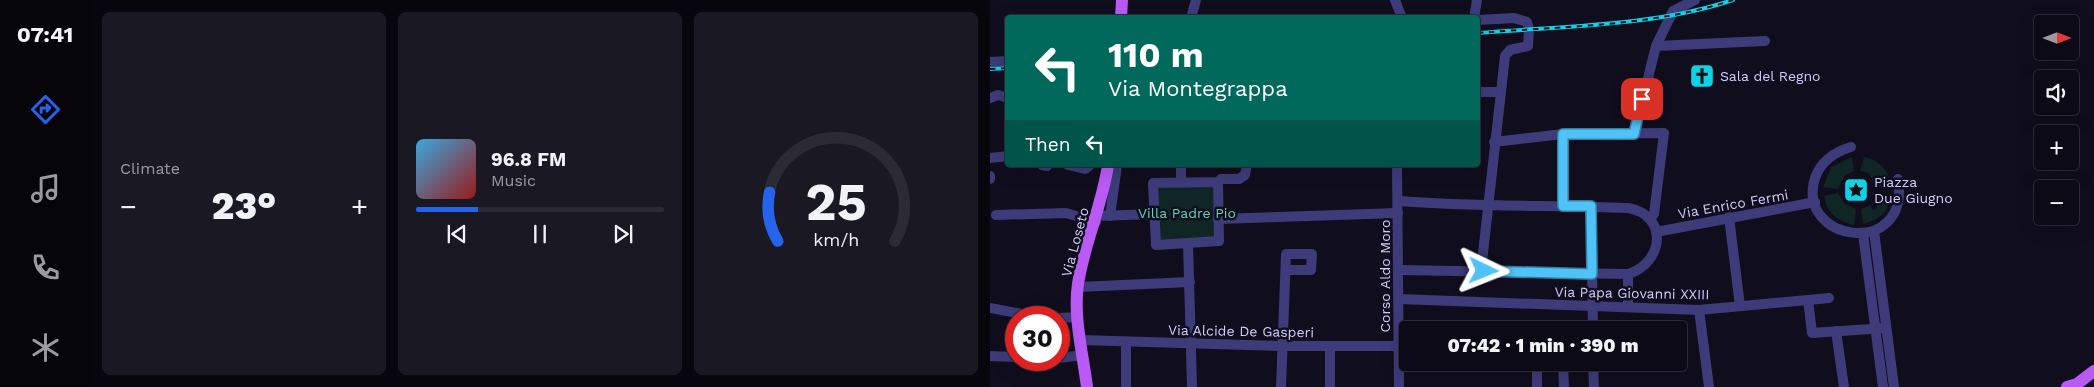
<!DOCTYPE html>
<html lang="en">
<head>
<meta charset="utf-8">
<style>
	:root { --surface:#0c0a16; --page:#1a1823; --text:#f1f3f6; --muted:#9a9aa1; --line:#2c2b35; --accent:#2563eb }
	body { margin:0; font-family:"Work Sans",sans-serif; background:var(--page); color:var(--text); height:100vh; display:flex; flex-direction:column; font-size:19px; white-space:nowrap }
	* { box-sizing:border-box; margin:0 }
	p { font-size:16px; color:var(--muted) }
	.icon { flex:none; width:28px; height:28px; fill:none; stroke:currentColor; stroke-width:2; stroke-linecap:round; stroke-linejoin:round }
	.map { position:relative; flex:1; overflow:hidden }
	.panel { display:flex; flex-direction:column; gap:12px; padding:12px; background:#07060c; width:900px }
	.panel>* { flex:none }
	.banner { position:absolute; left:15px; top:15px; width:475px; height:152px; border-radius:5px; box-shadow:0 5px 20px #0002,0 0 0 1px var(--line); background:#00695c; color:#fff; overflow:hidden }
	.needle { width:32px; rotate:90deg }
	.tools { position:absolute; left:1044px; top:15px; display:grid; gap:10px }
	.tools a { display:grid; place-items:center; width:45px; height:45px; border-radius:5px; background:var(--surface); box-shadow:0 5px 20px #0002,0 0 0 1px var(--line); font-size:25px }
	.speed { position:absolute; left:15px; top:306px; display:flex; gap:10px; font-size:25px; font-weight:700; text-align:center }
	.speed>* { display:grid; place-content:center; width:65px; height:65px; border-radius:50%; background:var(--surface); box-shadow:0 5px 20px #0002,0 0 0 1px var(--line); line-height:1 }
	.speed .limit { border:8px solid #d22; background:#fff; color:#111 }
	.pin { position:absolute; display:grid; place-items:center; width:42px; height:42px; color:#fff; margin:-21px; border-radius:10px; box-shadow:0 2px 8px #0006 }
	.me { position:absolute; width:55px; margin:-28px; rotate:92deg; stroke-linejoin:round; filter:drop-shadow(0 0 4px #0008) }
	.turn { display:flex; align-items:center; gap:18px; height:105px; padding:0 20px; font-size:22px }
	.turn .icon { width:65px; height:65px; stroke-width:2.5 }
	.turn b { display:block; font-size:35px; line-height:42px }
	.then { display:flex; align-items:center; height:48px; padding:0 20px; background:#0003; gap:10px; font-size:19px }
	.big { font-size:38px; font-weight:800; line-height:1.1 }
	.panel .widget { flex:1; display:flex; flex-direction:column; justify-content:center; gap:8px; min-width:0; padding:0 18px; border-radius:8px; background:var(--page) }
	.panel .dial { align-items:center; gap:0 }
	.dial svg { height:130px; overflow:visible; fill:none; stroke:var(--line); stroke-width:7; stroke-linecap:round; text-anchor:middle }
	.dial text { fill:var(--text); stroke:none }
	.song { display:flex; align-items:center; gap:15px }
	.cover { width:60px; height:60px; border-radius:8px; background:linear-gradient(135deg,hsl(200 70% 55%),hsl(0 70% 35%)) }
	.played { height:5px; border-radius:2px; background:linear-gradient(90deg,var(--accent) 25%,var(--line) 25%) }
	.keys { display:flex; justify-content:space-around; direction:ltr }
	.heat { display:flex; justify-content:space-between; align-items:center; font-size:28px; direction:ltr }
	.panel .tiles { flex:1; display:grid; gap:12px; grid-template-columns:repeat(3,1fr) }
	.trip { position:absolute; left:409px; top:321px; width:288px; height:50px; border-radius:5px; background:var(--surface); box-shadow:0 5px 20px #0002,0 0 0 1px var(--line); font-weight:800; line-height:50px; text-align:center }
	main { display:flex; flex:1; min-height:0 }
	.dock { display:flex; flex-direction:column; width:90px; justify-content:space-around; align-items:center; background:#050409; color:var(--muted) }
	.dock .icon { width:35px; height:35px }
	.dock .on { color:var(--accent) }
	.dock b { font-size:22px; color:var(--text) }
	.map>svg:first-child { display:block }
	.green { fill:#102625 }
	.lines { fill:none; stroke-linecap:round; stroke-linejoin:round }
	.minor { stroke:#3d3b79; stroke-width:10 }
	.major { stroke:#b95af5; stroke-width:12 }
	.rail-casing { stroke:#0ed2e6; stroke-width:4 }
	.rail { stroke:#100d1d; stroke-width:2; stroke-dasharray:5.5; stroke-linecap:butt }
	.route-casing { stroke:#337fa1; stroke-width:12 }
	.route { stroke:#4fc3f7; stroke-width:9 }
	.labels { text-anchor:middle; dominant-baseline:central; stroke-width:5; stroke-linejoin:round; paint-order:stroke }
	.poi-label { font-size:14px; fill:#d1ccfc; stroke:#100d1d; text-anchor:start }
	.street-label { font-size:14px; fill:#d1ccfc; stroke:#100d1d }
	.park-label { font-size:14px; fill:#5ed6b7; stroke:#100d1d }
</style>
</head>
<body>
<main>
<nav class="dock">
<b>07:41</b>
<svg class="icon on" aria-label="directions" viewBox="0 0 24 24"><path d="M12 3l9 9-9 9-9-9zM9 14v-3h6M13 9l2 2-2 2"/></svg>
<svg class="icon" aria-label="music" viewBox="0 0 24 24"><path d="M9 18V5l10-2v13"/><circle cx="6" cy="18" r="3"/><circle cx="16" cy="16" r="3"/></svg>
<svg class="icon" aria-label="phone" viewBox="0 0 24 24"><path d="M5 4h4l2 5-3 2q2 4 5 5l2-3 5 2v4C11 20 4 13 5 4z"/></svg>
<svg class="icon" aria-label="climate" viewBox="0 0 24 24"><path d="M12 3v18M4 7l16 10M4 17L20 7"/></svg>
</nav>
<section class="panel">
<div class="tiles">
<div class="widget"><p>Climate</p>
<div class="heat"><a>−</a><b class="big">23°</b><a>+</a></div>
</div>
<div class="widget">
<div class="song"><i class="cover"></i><div><b>96.8 FM</b><p>Music</p></div></div>
<div class="played"></div>
<div class="keys"><svg class="icon" aria-label="previous" viewBox="0 0 24 24"><path d="M18 5L8 12l10 7zM5 5v14"/></svg><svg class="icon" aria-label="pause" viewBox="0 0 24 24"><path d="M8 5v14M16 5v14"/></svg><svg class="icon" aria-label="next" viewBox="0 0 24 24"><path d="M6 5l10 7-10 7zM19 5v14"/></svg></div>
</div>
<div class="widget dial"><svg viewBox="0 0 100 80">
<path d="M14 69A42 42 0 1 1 86 69"/>
<path d="M14 69A42 42 0 0 1 9 39" stroke="#2563eb"/>
<text x="50" y="56" font-size="32" font-weight="700">25</text>
<text x="50" y="72" font-size="11">km/h</text>
</svg></div>
</div>
</section>
<div class="map">
<svg width="1104" height="387" viewBox="0 0 1104 387">
	<rect width="100%" height="100%" fill="#100d1d"/>
	<g class="green">
		<polygon points="862,157 864,171 855,175 848,189 833,187 841,167"/>
		<path d="M874 157C889 160 898 169 901 185L887 187 878 173 870 171Z"/>
		<polygon points="228,182 229,241 166,245 163,183"/>
		<path d="M848 193 854 203 866 209 864 225C847 221 837 213 834 196Z"/>
		<path d="M887 193 902 194C899 211 890 220 873 224L871 209 881 205 882 210 886 209 888 202H883Z"/>
	</g>
	<g class="lines">
		<g class="minor">
			<polyline points="405,0 412,18"/>
			<polyline points="201,18 206,0"/>
			<polyline points="484,18 487,0"/>
			<polyline points="488,20 524,18 537,22 539,29 538,46 520,50 515,56 491,271"/>
			<polyline points="666,46 775,41"/>
			<polyline points="0,62 18,61"/>
			<polyline points="488,92 510,92"/>
			<polyline points="0,98 8,95 18,98"/>
			<polyline points="644,134 666,46 683,11 705,0"/>
			<polyline points="504,142 573,134 674,133 664,214 660,219"/>
			<path d="M861 147C844 152 831 161 825 178 805 243 921 259 908 179"/>
			<polyline points="0,158 18,156"/>
			<polyline points="52,165 57,166"/>
			<polyline points="78,165 95,169 100,165"/>
			<polyline points="191,165 191,182"/>
			<polyline points="407,165 409,387"/>
			<polyline points="0,176 0,179"/>
			<polyline points="228,182 229,241 166,245 163,183 228,182 231,179 249,179 255,175 257,165"/>
			<path d="M408 201C485 207 562 205 638 208 679 215 674 263 638 274L409 270"/>
			<polyline points="573,206 573,134"/>
			<polyline points="601,206 603,330"/>
			<polyline points="6,215 76,213 106,222"/>
			<polyline points="107,216 164,214"/>
			<polyline points="120,216 127,165"/>
			<polyline points="739,217 750,306"/>
			<polyline points="228,219 408,213"/>
			<polyline points="884,231 904,387"/>
			<polyline points="666,232 825,202"/>
			<polyline points="873,234 893,387"/>
			<polyline points="198,243 202,387"/>
			<polyline points="88,287 200,282"/>
			<polyline points="409,299 709,310 818,300 822,333 895,328"/>
			<polyline points="818,300 839,298"/>
			<polyline points="638,307 638,274"/>
			<polyline points="0,308 53,318"/>
			<polyline points="709,310 719,387"/>
			<polyline points="69,318 88,317"/>
			<polyline points="846,331 854,387"/>
			<polyline points="91,340 292,346 418,346"/>
			<polyline points="136,342 136,387"/>
			<polyline points="0,356 26,357"/>
			<polyline points="69,358 93,355"/>
			<polyline points="547,362 547,387"/>
			<polyline points="573,362 574,387"/>
			<polyline points="603,362 604,387"/>
			<polyline points="291,387 296,254 322,254 321,270 296,270"/>
			<polyline points="340,387 340,346"/>
		</g>
		<g class="major">
			<polyline points="131,18 132,0"/>
			<path d="M97 387C93 354 83 317 88 284 94 244 112 206 118 165"/>
			<polyline points="1077,387 1087,384 1104,371"/>
		</g>
		<defs>
			<g id="rail">
				<path d="M488 33C572 26 661 27 743 0"/>
				<polyline points="0,69 18,68"/>
			</g>
		</defs>
		<use href="#rail" class="rail-casing"/>
		<use href="#rail" class="rail"/>
	</g>
	<g class="lines">
		<defs>
			<polyline id="route" points="494,271 602,274 601,206 573,206 573,134 644,134 652,99"/>
		</defs>
		<use href="#route" class="route-casing"/>
		<use href="#route" class="route"/>
	</g>
	<defs>
		<symbol id="church-square" viewBox="-11 -11 22 22"><rect x="-9" y="-9" width="18" height="18" rx="4" fill="#0ed2e6" stroke="#100d1d"/><path d="M-1.2-6h2.4v3.5h3.3v2.4h-3.3V6h-2.4V-.1h-3.3v-2.4h3.3Z" fill="#111"/></symbol>
		<symbol id="sight-square" viewBox="-11 -11 22 22"><rect x="-9" y="-9" width="18" height="18" rx="4" fill="#0ed2e6" stroke="#100d1d"/><path d="M0-6L1.8-2.2L6-1.7L2.9 1.2L3.7 5.4L0 3.3L-3.7 5.4L-2.9 1.2L-6-1.7L-1.8-2.2Z" fill="#111"/></symbol>
	</defs>
	<g fill-rule="evenodd">
		<use href="#church-square" x="698" y="62" width="28" height="28"/>
		<use href="#sight-square" x="852" y="176" width="28" height="28"/>
	</g>
	<g class="labels">
		<g class="poi-label">
			<text x="730" y="76">Sala del Regno</text>
			<text x="884" y="182">Piazza<tspan x="884" dy="16">Due Giugno</tspan></text>
		</g>
		<g class="street-label">
			<text transform="translate(743 204) rotate(-10)">Via Enrico Fermi</text>
			<text transform="translate(85 242) rotate(-75)">Via Loseto</text>
			<text transform="translate(395 276) rotate(-90)">Corso Aldo Moro</text>
			<text transform="translate(642 293) rotate(1)">Via Papa Giovanni XXIII</text>
			<text transform="translate(251 331) rotate(1)">Via Alcide De Gasperi</text>
		</g>
		<g class="park-label">
			<text x="197" y="213">Villa Padre Pio</text>
		</g>
	</g>
</svg>
<div class="tools">
<a><svg class="needle" viewBox="-14 -14 28 28"><path d="M0-13l5 13h-10z" fill="#e53935"/><path d="M0 13l5-13h-10z" fill="#9a9aa1"/></svg></a>
<a><svg class="icon" aria-label="sound" viewBox="0 0 24 24"><path d="M4 9h4l5-4v14l-5-4H4zM17 9q2 3 0 6"/></svg></a>
<a>+</a>
<a>−</a>
</div>
<div class="speed"><div class="limit">30</div></div>
<div class="pin" style="left:652px;top:99px;background:#d93025"><svg class="icon" aria-label="arrive" viewBox="0 0 24 24"><path d="M6 21V4h12l-3 4 3 4H6"/></svg></div>
<svg class="me" style="left:494px;top:271px" viewBox="-20 -20 40 40"><path d="M0-17L14 15 0 8-14 15z" fill="#4fc3f7" stroke="#fff" stroke-width="4"/></svg>
<div class="trip">07:42 · 1 min · 390 m</div>
<div class="banner">
<div class="turn"><svg class="icon" aria-label="left" viewBox="0 0 24 24"><path d="M17 20v-9H6M10 6l-5 5 5 5"/></svg><div><b>110 m</b>Via Montegrappa</div></div>
<div class="then">Then<svg class="icon" aria-label="left" viewBox="0 0 24 24"><path d="M17 20v-9H6M10 6l-5 5 5 5"/></svg></div>
</div>
</div>
</main>
</body>
</html>
